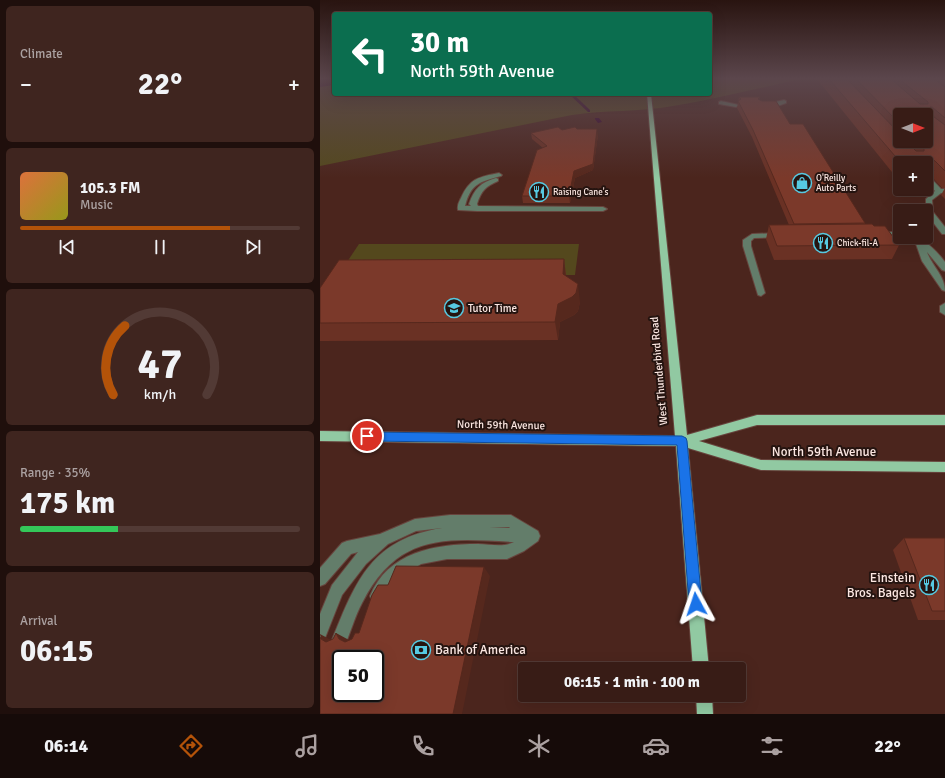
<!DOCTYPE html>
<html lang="en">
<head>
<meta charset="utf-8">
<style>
	:root { --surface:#381c16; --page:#3f251f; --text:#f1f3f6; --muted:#aba1a1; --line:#523a35; --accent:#b45309 }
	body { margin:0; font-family:Signika,sans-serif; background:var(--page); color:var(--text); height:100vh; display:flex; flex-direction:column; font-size:15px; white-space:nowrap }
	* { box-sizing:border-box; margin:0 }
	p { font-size:13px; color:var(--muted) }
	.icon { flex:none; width:22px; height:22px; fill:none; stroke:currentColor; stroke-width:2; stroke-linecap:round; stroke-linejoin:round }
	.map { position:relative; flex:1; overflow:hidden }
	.panel { display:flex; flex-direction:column; gap:6px; padding:6px; background:#1f0f0c; width:320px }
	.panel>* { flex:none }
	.hud { position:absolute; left:12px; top:12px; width:380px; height:84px; border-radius:4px; box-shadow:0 4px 16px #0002,0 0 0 1px var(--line); background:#0b6e4f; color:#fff; overflow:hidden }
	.needle { width:26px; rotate:90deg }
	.buttons { position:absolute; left:573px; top:108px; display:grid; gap:8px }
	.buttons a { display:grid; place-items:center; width:40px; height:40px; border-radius:4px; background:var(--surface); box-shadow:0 4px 16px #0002,0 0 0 1px var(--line); font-size:20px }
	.speed { position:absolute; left:12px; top:650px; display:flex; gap:8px; font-size:20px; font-weight:700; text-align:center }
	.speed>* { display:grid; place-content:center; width:52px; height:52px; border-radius:50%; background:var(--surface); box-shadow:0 4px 16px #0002,0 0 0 1px var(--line); line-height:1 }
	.speed .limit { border:2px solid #111; border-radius:6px; background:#fff; color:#111 }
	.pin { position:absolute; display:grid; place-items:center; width:34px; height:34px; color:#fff; margin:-17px; border:2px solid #fff; border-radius:50%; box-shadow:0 1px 4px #0007 }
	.me { position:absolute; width:44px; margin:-22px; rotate:355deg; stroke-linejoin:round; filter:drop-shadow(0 0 3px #0008) }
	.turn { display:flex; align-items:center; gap:14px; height:84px; padding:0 12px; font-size:18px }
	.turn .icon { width:52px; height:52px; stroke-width:2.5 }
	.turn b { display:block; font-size:28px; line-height:34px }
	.big { font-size:30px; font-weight:700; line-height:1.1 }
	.panel .widget { flex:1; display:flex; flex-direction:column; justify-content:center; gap:6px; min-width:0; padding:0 14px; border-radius:6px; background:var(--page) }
	.panel .dial { align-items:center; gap:0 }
	.dial svg { height:104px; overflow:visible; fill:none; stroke:var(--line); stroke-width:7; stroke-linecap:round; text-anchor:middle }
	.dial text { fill:var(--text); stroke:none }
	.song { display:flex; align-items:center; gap:12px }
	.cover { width:48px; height:48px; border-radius:6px; background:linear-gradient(135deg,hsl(20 70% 55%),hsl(60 70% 35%)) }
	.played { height:4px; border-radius:2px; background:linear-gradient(90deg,var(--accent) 75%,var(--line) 75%) }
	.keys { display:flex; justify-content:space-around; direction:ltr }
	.heat { display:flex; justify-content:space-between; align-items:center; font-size:22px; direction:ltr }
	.charge { height:6px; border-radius:3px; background:linear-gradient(90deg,#34c759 35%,var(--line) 0) }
	.trip { position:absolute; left:198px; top:662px; width:228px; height:40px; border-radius:4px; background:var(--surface); box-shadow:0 4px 16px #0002,0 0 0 1px var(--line); font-weight:700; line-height:40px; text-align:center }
	.tabs { display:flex; height:64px; justify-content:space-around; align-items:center; background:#160b09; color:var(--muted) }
	.tabs .icon { width:28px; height:28px }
	.tabs .selected { color:var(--accent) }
	.tabs b { font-size:18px; color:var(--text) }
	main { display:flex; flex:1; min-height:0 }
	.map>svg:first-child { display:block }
	.green { fill:#54481d }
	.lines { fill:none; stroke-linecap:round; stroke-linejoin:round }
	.stream { fill:#34032e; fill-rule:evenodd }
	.canal { fill:#34032e; fill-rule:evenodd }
	.minor-casing { stroke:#67443d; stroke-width:2 }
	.major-casing { stroke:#67443d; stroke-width:2 }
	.minor { fill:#637d6a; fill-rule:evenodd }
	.major { fill:#91c9a2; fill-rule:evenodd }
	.wall { fill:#6a3124; fill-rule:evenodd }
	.shaded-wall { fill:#56281d }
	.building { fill:#7b392a; stroke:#56281d; fill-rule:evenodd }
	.route { fill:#1a73e8; stroke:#114b97 }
	.labels { text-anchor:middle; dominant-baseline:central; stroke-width:4; stroke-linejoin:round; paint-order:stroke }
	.far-poi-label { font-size:9px; fill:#fce7e2; stroke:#251410; text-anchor:start }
	.poi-label { font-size:11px; fill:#fce7e2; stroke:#251410; text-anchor:start }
	.street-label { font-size:11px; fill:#fce7e2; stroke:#251410 }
	.near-street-label { font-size:13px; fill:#fce7e2; stroke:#251410 }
	.near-poi-label { font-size:13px; fill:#fce7e2; stroke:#251410; text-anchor:end }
</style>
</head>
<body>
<main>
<section class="panel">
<div class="widget"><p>Climate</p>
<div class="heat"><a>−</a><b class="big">22°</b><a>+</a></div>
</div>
<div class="widget">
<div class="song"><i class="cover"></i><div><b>105.3 FM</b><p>Music</p></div></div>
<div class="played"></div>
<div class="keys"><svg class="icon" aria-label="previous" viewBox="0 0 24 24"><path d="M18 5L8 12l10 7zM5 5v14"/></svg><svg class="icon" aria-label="pause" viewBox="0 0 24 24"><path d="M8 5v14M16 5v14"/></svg><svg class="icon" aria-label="next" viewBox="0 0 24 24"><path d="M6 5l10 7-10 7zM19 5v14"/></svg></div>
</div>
<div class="widget dial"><svg viewBox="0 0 100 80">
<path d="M14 69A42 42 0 1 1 86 69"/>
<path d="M14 69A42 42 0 0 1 23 16" stroke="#b45309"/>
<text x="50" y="56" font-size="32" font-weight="700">47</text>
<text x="50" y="72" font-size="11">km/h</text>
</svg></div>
<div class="widget"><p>Range · 35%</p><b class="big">175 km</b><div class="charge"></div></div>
<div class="widget"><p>Arrival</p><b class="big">06:15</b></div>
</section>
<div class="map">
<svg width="625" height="714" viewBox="0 0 625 714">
	<rect width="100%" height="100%" fill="#4b251d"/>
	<g class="green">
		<path d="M0 79H14V94H390V79H481C439 88 396 99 353 106 319 112 285 110 252 115L0 166Z"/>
		<polygon points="39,244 259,244 255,275 19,274"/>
	</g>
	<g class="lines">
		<g class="stream">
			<polygon points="249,94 253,94 270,110 270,112 268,112"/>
			<polygon points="275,118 279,118 282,122 278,123 275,119"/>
		</g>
		<polygon class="canal" points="0,79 14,79 14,85 0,87"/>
		<defs>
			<g id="minor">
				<path d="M464 100 466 101V103C458 106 450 109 442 105Z"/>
				<polygon points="401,101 419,105 416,107 399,104 399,102"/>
				<path d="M179 173 182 175 181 176C160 182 151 183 145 206H151L149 204C154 189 161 182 176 178L178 179V181C166 186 161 191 157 204L158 206 283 207 287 209 283 211H157L138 210C137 205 139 202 141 198 150 178 159 177 179 173Z"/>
				<polygon points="606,174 608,175 621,189 625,189 625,193 621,193 612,200 613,212 625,227 625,234 622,234 606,213 606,199 615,191 606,180"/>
				<path d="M555 232H573L580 234V237C602 237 611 244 625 262V271L622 270 607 252C612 266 625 276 625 291L622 290 602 261 596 244 583 238 555 236Z"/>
				<polygon points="460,233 464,235 463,237 434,238 431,241 431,246 445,293 441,296 438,295 423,246 423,240 432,234"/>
				<polygon points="625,303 625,315 620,312 620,306"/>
				<path d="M130 515H191L218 531 220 536 218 541 204 551 187 559H127L101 564 82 576 72 587 62 601 57 603 52 601 50 596C68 552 115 544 158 544 170 544 183 548 194 542 125 538 78 533 42 603 35 616 31 631 25 645L20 648 15 645 12 640C36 580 52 539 122 528L96 531 68 544 46 564 22 595 5 638 0 641V614L12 585 38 552 31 554 5 584 0 586V568L22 543 27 541 60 534 95 519ZM169 527H189L190 528Z"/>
			</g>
			<g id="major">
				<polygon points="327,94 331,94 367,435 437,415 625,415 625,425 437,425 379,441 441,460 625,462 625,472 441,470 368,448 389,669 373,669 356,446 0,441 0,431 355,436"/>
				<polygon points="376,695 392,695 393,714 377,714"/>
			</g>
		</defs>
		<use href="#minor" class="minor-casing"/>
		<use href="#major" class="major-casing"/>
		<use href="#minor" class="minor"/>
		<use href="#major" class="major"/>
	</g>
	<g class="wall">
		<path d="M497 79H625V199L621 195 625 188H622L611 176 607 184H606V163H580V182ZM580 115 606 141H580Z"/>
		<polygon points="419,97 440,97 439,100 470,124 545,223 545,224 554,226 579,245 572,259 454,260 446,239 449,225 469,225 432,137 417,108"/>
		<polygon points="257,129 278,135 273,170 255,178 250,203 203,203 202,196 223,148 212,139 211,133"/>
		<polygon points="244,259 246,276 260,302 258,311 254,315 240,322 238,340 0,341 0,288"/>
		<polygon points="584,538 625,538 625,620 598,620 573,550"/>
	</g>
	<g class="shaded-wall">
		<polygon points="277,129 278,135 273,170 255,178 250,203 249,196 254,171"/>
		<polygon points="244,259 246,277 243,274"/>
		<polygon points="258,284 260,302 258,311 254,315 240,322 238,340 235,322 238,304"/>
		<polygon points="164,567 170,576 142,714 133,714"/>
		<polygon points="16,633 29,640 32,646 37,649 19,639"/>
		<polygon points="0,634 11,640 14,646 6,642 1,639"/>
	</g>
	<g class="building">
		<polygon points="509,79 527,79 580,134 580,141 586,141 596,151 604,151 604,149 596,141 606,141 606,115 580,115 580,124 536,79 571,79 600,104 608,104 608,102 579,79 614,79 625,87 625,118 612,107 610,107 610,114 625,125 625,171 615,161 612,159 611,167 614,171 606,171 606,163 581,163"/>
		<polygon points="419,97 440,97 438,99 442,101 456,101 470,124 483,124 545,223 474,224 433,130 418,101 421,99"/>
		<polygon points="238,127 242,130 255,127 257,129 277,129 273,164 254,171 249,196 202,196 217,150 227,146 211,133"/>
		<polygon points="552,224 554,226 565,226 579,245 457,246 449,225"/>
		<polygon points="244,259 243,274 258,284 256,293 252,297 238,304 235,322 0,323 0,288 19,260"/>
		<polygon points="584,538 625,538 625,611 612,611"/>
		<path d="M76 566 164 567 133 714H0V637L1 639 6 642 13 639 16 633 19 639 25 642 32 639 35 633H39L52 595 58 585H68ZM21 659H55V693H21Z"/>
	</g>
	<linearGradient id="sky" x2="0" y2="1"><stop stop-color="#291410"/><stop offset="0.44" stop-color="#5b464c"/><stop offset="1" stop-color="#5b464c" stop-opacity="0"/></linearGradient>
	<rect width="625" height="178" fill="url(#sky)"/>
	<polygon class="route" points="47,432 362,436 366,438 367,441 382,604 380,609 376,611 371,609 369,604 357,445 47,441 44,440 42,436 44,433"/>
	<defs>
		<symbol id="shop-ring" viewBox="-11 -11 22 22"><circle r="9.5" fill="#251410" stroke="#56c9e1" stroke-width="1.5"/><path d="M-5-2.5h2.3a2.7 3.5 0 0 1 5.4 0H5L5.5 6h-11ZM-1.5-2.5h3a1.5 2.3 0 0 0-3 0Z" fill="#56c9e1"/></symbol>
		<symbol id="restaurant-ring" viewBox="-11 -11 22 22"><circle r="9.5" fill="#251410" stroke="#56c9e1" stroke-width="1.5"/><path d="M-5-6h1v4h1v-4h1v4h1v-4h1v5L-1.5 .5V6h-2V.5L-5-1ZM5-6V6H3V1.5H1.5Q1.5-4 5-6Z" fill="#56c9e1"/></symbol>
		<symbol id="school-ring" viewBox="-11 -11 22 22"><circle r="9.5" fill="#251410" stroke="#56c9e1" stroke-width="1.5"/><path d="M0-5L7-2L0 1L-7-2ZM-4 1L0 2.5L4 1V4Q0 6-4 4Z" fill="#56c9e1"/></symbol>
		<symbol id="bank-ring" viewBox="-11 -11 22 22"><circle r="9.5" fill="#251410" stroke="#56c9e1" stroke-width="1.5"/><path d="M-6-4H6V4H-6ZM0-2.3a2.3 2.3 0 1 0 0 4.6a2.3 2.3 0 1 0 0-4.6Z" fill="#56c9e1"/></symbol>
	</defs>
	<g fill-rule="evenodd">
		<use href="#shop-ring" x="471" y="172" width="22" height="22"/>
		<use href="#restaurant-ring" x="208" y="181" width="22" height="22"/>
		<use href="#restaurant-ring" x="492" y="232" width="22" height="22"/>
		<use href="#school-ring" x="123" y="297" width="22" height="22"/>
		<use href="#restaurant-ring" x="598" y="574" width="22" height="22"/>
		<use href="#bank-ring" x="90" y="639" width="22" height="22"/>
	</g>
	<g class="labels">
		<g class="far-poi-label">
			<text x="496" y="178">O'Reilly<tspan x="496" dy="10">Auto Parts</tspan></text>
			<text x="233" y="192">Raising Cane's</text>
			<text x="517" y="243">Chick-fil-A</text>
		</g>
		<g class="poi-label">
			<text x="148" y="308">Tutor Time</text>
		</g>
		<g class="street-label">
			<text transform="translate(339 371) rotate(-95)">West Thunderbird Road</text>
			<text transform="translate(181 425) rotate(1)">North 59th Avenue</text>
		</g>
		<g class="near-street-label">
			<text x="504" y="452">North 59th Avenue</text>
		</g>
		<g class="near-poi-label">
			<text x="595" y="578">Einstein<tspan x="595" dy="15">Bros. Bagels</tspan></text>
			<text x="115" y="650" text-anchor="start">Bank of America</text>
		</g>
	</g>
</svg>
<div class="buttons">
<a><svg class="needle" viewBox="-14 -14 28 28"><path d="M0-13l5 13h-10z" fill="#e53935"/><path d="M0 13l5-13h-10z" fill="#aba1a1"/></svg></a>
<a>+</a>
<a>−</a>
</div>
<div class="speed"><div class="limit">50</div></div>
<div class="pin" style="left:47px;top:436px;background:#d93025"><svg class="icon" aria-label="arrive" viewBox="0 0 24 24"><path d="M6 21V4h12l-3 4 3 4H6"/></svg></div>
<svg class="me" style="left:376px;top:604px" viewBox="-20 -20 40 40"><path d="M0-17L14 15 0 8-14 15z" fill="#1a73e8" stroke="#fff" stroke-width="4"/></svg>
<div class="trip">06:15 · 1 min · 100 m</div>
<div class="hud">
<div class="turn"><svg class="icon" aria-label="left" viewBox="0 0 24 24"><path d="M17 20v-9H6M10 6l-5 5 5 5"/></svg><div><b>30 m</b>North 59th Avenue</div></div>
</div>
</div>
</main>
<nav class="tabs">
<b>06:14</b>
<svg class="icon selected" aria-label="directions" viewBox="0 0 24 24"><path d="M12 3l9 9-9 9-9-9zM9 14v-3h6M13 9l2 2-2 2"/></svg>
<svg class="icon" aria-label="music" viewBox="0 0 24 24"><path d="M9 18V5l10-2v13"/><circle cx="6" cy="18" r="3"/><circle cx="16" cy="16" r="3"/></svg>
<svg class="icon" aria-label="phone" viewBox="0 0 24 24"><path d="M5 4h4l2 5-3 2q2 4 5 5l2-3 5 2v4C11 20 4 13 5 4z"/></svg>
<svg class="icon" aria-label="climate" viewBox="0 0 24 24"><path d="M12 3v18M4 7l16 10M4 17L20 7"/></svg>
<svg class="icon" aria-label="car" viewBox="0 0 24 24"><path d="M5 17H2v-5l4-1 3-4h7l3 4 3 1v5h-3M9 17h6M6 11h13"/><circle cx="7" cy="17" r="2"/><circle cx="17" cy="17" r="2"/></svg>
<svg class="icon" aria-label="filters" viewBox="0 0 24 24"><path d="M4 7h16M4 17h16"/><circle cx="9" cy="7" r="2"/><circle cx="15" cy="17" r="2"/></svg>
<b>22°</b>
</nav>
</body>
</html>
